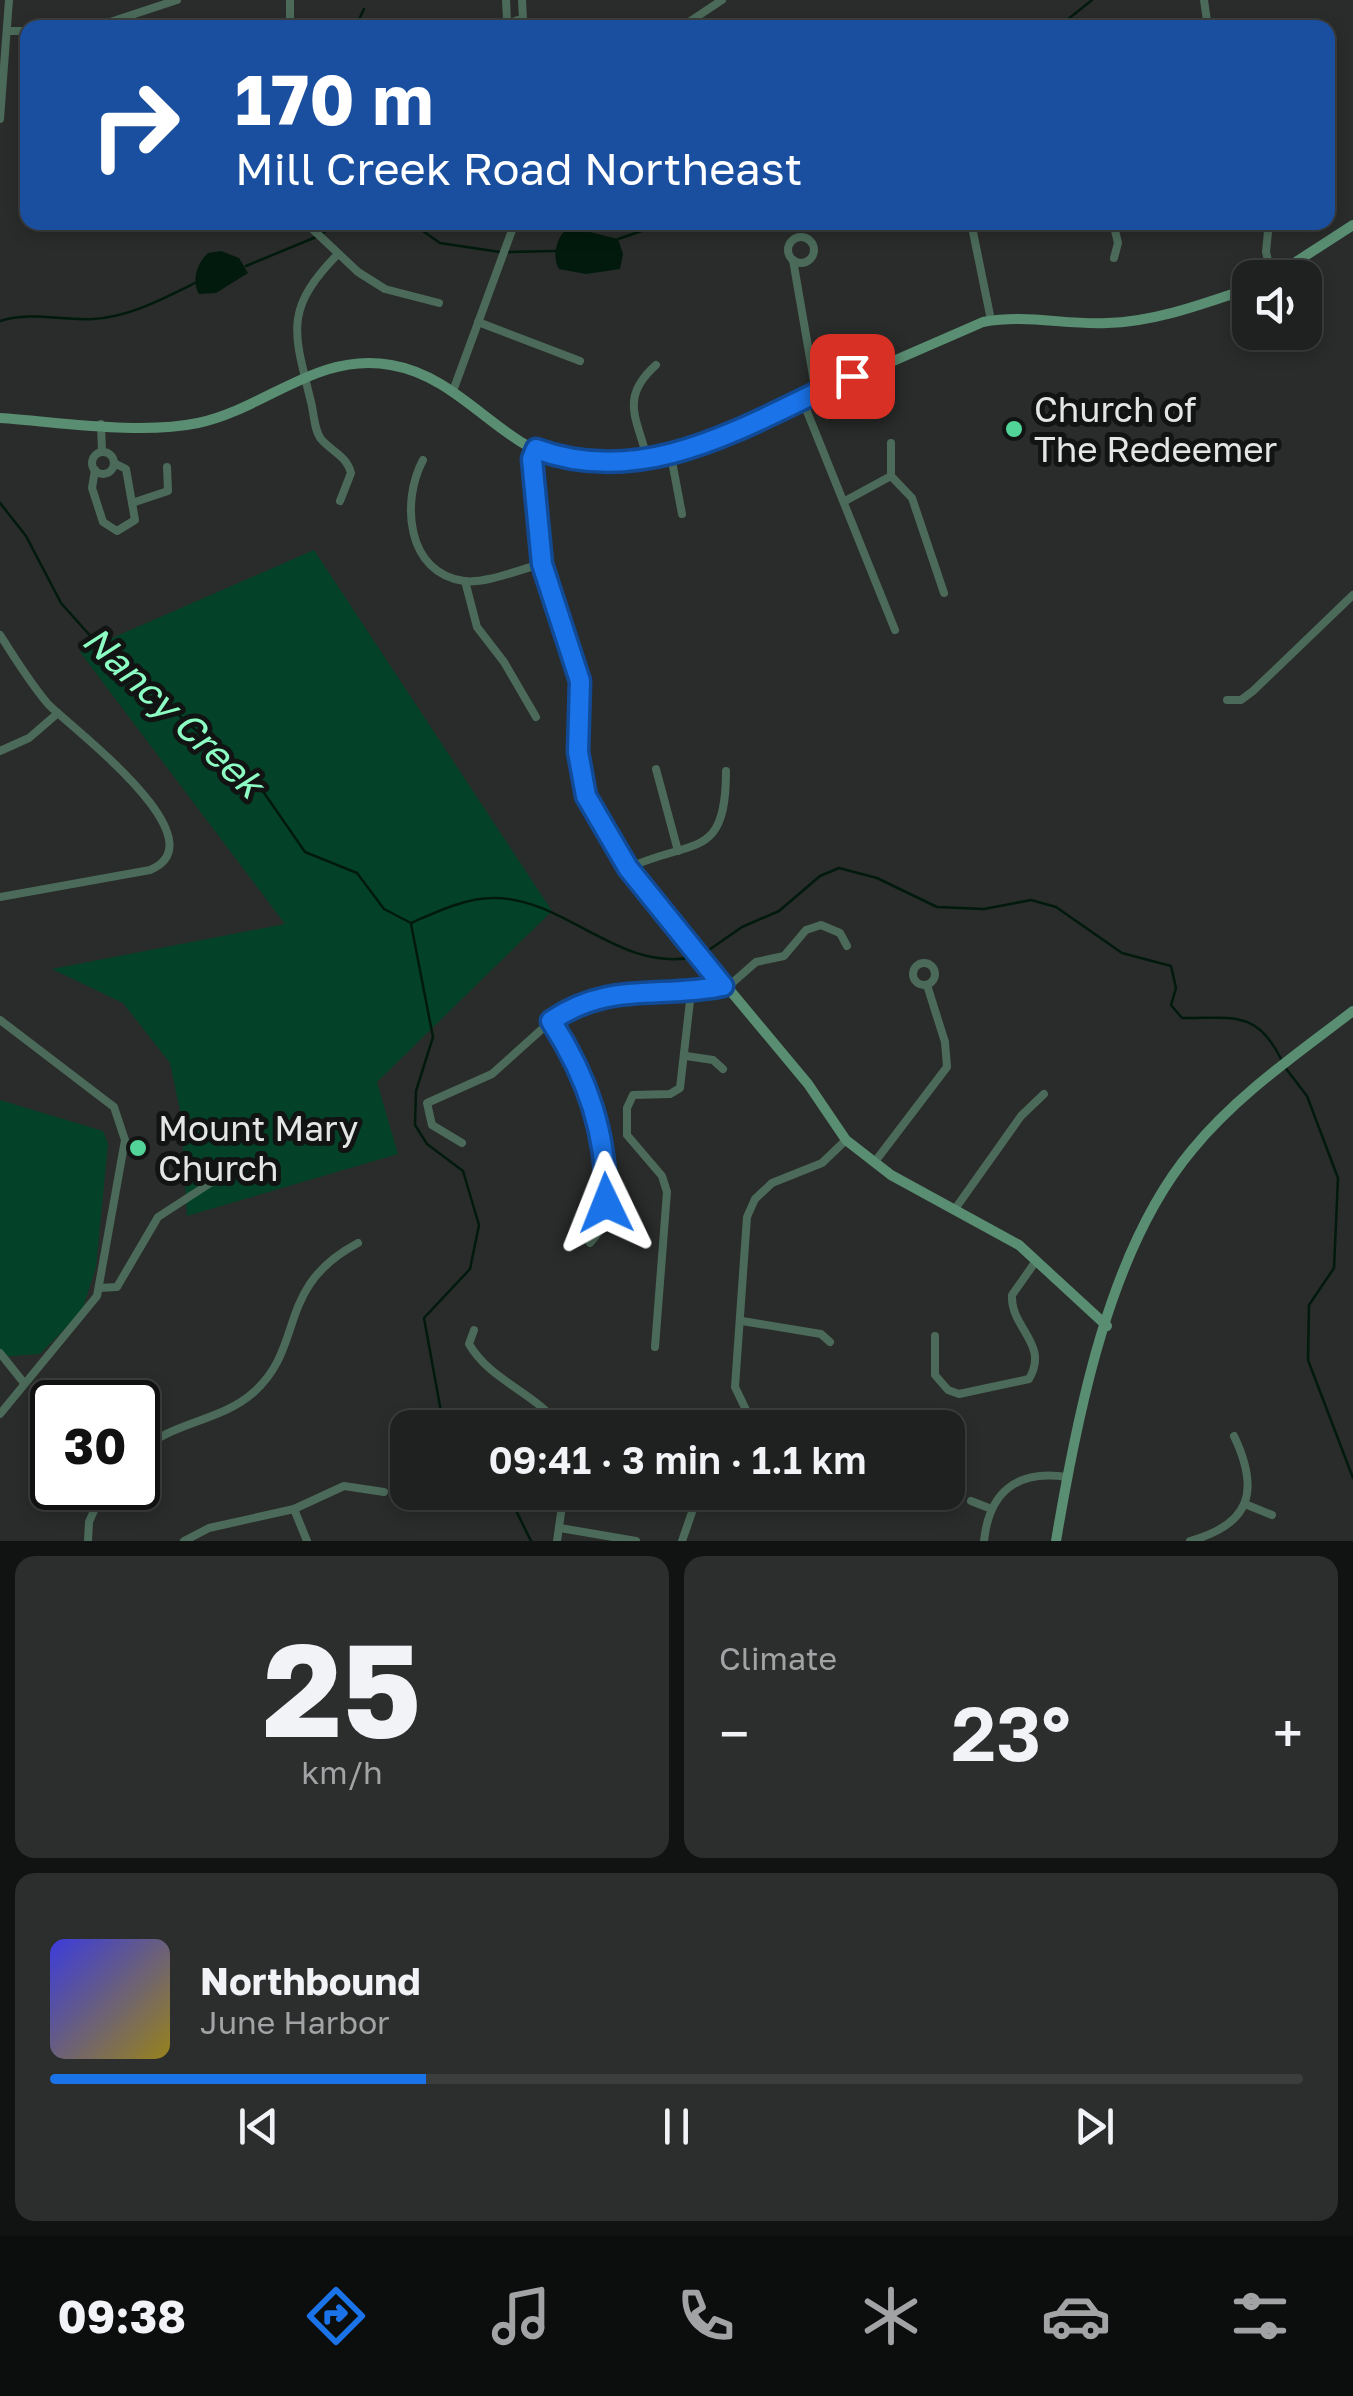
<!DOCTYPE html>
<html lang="en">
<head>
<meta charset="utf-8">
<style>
	:root { --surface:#1f2120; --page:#2c2e2d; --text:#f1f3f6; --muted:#a1a3a5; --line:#3c3e3e; --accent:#1a73e8 }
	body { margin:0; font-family:"Golos Text",sans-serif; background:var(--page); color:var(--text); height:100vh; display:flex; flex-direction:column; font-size:38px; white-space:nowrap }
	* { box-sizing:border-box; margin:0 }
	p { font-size:32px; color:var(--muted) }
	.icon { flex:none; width:55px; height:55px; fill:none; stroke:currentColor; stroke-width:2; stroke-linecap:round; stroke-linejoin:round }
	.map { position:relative; height:1541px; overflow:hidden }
	.details { display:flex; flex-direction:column; gap:15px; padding:15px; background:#111212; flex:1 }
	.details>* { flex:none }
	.hud { position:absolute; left:20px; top:20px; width:1315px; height:210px; border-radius:20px; box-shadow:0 5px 15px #0003,0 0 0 2px var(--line); background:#1a4fa0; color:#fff; overflow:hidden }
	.tools { position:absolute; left:1232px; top:260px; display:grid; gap:20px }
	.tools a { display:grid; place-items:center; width:90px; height:90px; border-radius:20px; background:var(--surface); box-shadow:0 5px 15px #0003,0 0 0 2px var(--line); font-size:50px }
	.speed { position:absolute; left:30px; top:1380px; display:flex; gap:20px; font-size:50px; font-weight:700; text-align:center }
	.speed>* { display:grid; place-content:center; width:130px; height:130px; border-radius:50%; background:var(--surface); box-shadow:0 5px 15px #0003,0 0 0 2px var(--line); line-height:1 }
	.speed .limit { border:5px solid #111; border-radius:15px; background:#fff; color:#111 }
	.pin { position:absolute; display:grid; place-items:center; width:85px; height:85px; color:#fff; margin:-42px; border-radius:20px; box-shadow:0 5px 15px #0006 }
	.me { position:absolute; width:110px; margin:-55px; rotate:358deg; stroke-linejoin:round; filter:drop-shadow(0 0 8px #0008) }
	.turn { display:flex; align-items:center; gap:35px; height:210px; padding:0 50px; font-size:45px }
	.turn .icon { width:130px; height:130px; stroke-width:2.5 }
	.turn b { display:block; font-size:70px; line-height:85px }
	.big { font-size:75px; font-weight:600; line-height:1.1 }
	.details .card { flex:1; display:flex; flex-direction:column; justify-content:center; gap:15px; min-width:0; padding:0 35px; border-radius:20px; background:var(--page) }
	.details .dial { align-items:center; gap:0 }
	.dial b { font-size:130px; line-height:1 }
	.song { display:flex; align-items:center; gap:30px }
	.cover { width:120px; height:120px; border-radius:15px; background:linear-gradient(135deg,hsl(240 70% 55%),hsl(50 70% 35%)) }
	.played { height:10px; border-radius:5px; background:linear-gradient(90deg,var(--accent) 30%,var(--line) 30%) }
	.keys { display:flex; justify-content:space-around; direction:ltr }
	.heat { display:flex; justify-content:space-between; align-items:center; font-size:55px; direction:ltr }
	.details .tiles { flex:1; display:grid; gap:15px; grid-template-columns:1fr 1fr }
	.card:last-child { grid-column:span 2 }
	.trip { position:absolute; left:390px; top:1410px; width:575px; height:100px; border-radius:20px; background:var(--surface); box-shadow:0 5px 15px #0003,0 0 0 2px var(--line); font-weight:600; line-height:100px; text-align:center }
	.tab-bar { display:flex; height:160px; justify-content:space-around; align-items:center; background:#0c0d0d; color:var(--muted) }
	.tab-bar .icon { width:70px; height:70px }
	.tab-bar .current { color:var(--accent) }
	.tab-bar b { font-size:45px; color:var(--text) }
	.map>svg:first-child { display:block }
	.green { fill:#034229 }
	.water { fill:#021a0e }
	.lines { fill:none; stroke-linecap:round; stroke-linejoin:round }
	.stream { stroke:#021a0e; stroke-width:2.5 }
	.street { stroke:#4b6a59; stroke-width:8 }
	.secondary { stroke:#5a8e72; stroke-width:10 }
	.route-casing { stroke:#114b97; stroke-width:25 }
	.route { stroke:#1a73e8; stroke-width:18 }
	.poi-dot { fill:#52d397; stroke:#121413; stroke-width:4 }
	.labels { text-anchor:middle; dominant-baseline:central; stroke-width:10; stroke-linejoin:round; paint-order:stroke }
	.poi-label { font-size:35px; fill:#e4e6e5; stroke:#121413; text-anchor:start }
	.water-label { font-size:38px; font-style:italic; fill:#8cfdc3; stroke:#121413 }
</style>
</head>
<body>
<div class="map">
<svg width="1353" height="1541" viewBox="0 0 1353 1541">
	<rect width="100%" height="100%" fill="#292c2a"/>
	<g class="green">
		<polygon points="314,550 552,911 377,1082 398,1154 187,1216 181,1115 170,1063 123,1003 52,969 285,924 80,652"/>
		<polygon points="0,1100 103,1131 108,1144 96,1267 82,1311 40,1354 0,1357"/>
	</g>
	<g class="water">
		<path d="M570 227 618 239 623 254 620 269 586 274 559 269C551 257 557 233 570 227Z"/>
		<path d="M221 251 239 258 248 273 216 293 199 294C191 281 197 263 208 253Z"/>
	</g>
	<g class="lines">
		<g class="stream">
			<polyline points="355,28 364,9"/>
			<polyline points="1057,28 1092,0"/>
			<polyline points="410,222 440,243 500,252"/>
			<polyline points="323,233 338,222"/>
			<polyline points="618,239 668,222"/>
			<polyline points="508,252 556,251"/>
			<polyline points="246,266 316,237"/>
			<path d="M0 321C33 311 60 321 93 319 129 317 163 299 195 283"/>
			<path d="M0 503 26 536 61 603 94 640 260 787 305 852 357 873 384 909 411 923C436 912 465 898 493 898 567 897 620 976 699 956"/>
			<polyline points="411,924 433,1037 416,1091 415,1125 427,1144 463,1171 479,1225 470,1269 424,1318 444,1428"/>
			<path d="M706 952 742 927 779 911 820 876 839 868 877 878 937 907 984 909 1031 900 1056 907 1122 953 1171 966 1176 988 1171 1005 1182 1018C1229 1019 1256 1008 1281 1059"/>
			<polyline points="1284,1066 1307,1096 1338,1178 1334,1268 1309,1305 1308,1360 1353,1478"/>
			<polyline points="507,1492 531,1541"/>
		</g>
		<g class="street">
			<polyline points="290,0 290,28"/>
			<polyline points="506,0 507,21"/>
			<polyline points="522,0 523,20"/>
			<polyline points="1204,0 1208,28"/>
			<polyline points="92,28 177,0"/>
			<polyline points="496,28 518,20 538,28"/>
			<polyline points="680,28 722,0"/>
			<polyline points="7,31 28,31"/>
			<polyline points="0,119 9,0"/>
			<polyline points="305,222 358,272 385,289 439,303"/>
			<polyline points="1113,222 1118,243 1114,258"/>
			<polyline points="1262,222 1268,232 1266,252 1272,277"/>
			<circle cx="801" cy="250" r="13"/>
			<path d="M338 254C283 310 294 332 311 402 314 413 314 430 321 439 332 452 346 455 351 473L340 501"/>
			<polyline points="793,260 816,393"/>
			<polyline points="991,320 972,227 993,222"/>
			<polyline points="478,322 580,361"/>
			<polyline points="453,391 515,222"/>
			<polyline points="802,399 895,630"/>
			<polyline points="101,424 102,452"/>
			<polyline points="891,443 891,476"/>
			<circle cx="103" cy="463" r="11"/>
			<polyline points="671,456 682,514"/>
			<path d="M423 460C401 501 406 573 464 581 486 584 520 569 542 564"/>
			<path d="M648 461C637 418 619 398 656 365"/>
			<polyline points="95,470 92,488 103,522 117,531 135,520 126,469 114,463"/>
			<polyline points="891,476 912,498 944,593"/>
			<polyline points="845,501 891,476"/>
			<polyline points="135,502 168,491 167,467"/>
			<polyline points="465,581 477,627 504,662 536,717"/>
			<path d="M0 635C15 658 30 683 48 704 69 726 223 840 150 870L0 897"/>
			<polyline points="1227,700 1241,700 1253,691 1353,595"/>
			<polyline points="0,751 29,738 58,713"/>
			<polyline points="656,769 678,851"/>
			<path d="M628 868C693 838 726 861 726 771"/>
			<circle cx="924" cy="974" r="11"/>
			<polyline points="0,1020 114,1107 125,1140 97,1296 0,1414"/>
			<path d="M551 1021C582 1069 639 1193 590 1243"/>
			<polyline points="686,1056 713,1060 723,1069"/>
			<polyline points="462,1143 432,1125 427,1103 492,1074 551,1021 588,999 636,991 691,992 731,984 756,962 784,956 806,930 821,925 840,933 847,946"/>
			<polyline points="874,1163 947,1067 945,1042 927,985"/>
			<polyline points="955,1209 1021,1116 1044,1094"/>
			<polyline points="99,1288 117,1287 158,1217 232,1169"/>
			<polyline points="742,1321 821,1334 830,1342"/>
			<path d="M474 1330 469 1344C491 1382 536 1392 561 1428"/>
			<path d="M935 1336V1375L948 1390 959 1394 1029 1379C1050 1344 1010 1328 1012 1295L1036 1261"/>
			<polyline points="655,1347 667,1192 662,1176 627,1135 627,1108 633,1095 670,1094 680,1088 691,992"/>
			<polyline points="0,1353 24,1383"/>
			<polyline points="772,1428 747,1412 735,1387 747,1217 755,1199 772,1183 822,1163 846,1140"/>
			<path d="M138 1453C172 1421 221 1422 254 1392 306 1345 275 1287 358 1243"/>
			<polyline points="971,1501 989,1508"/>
			<polyline points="1245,1504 1272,1515"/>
			<polyline points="294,1509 307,1541"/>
			<polyline points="560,1528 636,1541"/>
			<polyline points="88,1541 89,1522 104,1488"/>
			<polyline points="184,1541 209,1528 294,1509 344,1486 384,1492"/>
			<polyline points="557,1541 564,1492"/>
			<polyline points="682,1541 699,1492"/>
			<path d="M984 1541C989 1493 1016 1469 1067 1477"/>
			<path d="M1190 1541C1251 1524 1260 1491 1234 1436"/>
		</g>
		<g class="secondary">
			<polyline points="1271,278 1353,225"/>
			<path d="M0 418C60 422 140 435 198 423 265 409 318 351 391 365 444 374 478 415 521 442 572 474 636 466 691 449L983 322C1025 314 1065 325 1107 323 1155 322 1205 303 1250 288"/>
			<polyline points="536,449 532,459 542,564 580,681 581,779 595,816 628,868 808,1084 846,1140 891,1175 1019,1245 1107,1326"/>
			<path d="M1056 1541C1077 1416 1109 1249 1192 1150 1237 1095 1297 1054 1353 1011"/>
		</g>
	</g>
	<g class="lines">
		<defs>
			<path id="route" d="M606 1203C607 1135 588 1078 551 1021 609 981 659 999 723 986L628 868 586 796 578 752 580 681 542 564 532 459 536 449C649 491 752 421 852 376"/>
		</defs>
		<use href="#route" class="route-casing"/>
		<use href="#route" class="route"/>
	</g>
	<g class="poi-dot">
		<circle cx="1014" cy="429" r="10"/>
		<circle cx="138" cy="1148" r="10"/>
	</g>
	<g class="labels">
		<g class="poi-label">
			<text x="1034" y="409">Church of<tspan x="1034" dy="40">The Redeemer</tspan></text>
			<text x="158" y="1128">Mount Mary<tspan x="158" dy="40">Church</tspan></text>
		</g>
		<g class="water-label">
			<text transform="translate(174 711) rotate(43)">Nancy Creek</text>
		</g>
	</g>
</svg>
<div class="tools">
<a><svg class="icon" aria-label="sound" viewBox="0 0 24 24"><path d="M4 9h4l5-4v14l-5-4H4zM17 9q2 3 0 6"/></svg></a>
</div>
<div class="speed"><div class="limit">30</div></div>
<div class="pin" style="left:852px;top:376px;background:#d93025"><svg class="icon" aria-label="arrive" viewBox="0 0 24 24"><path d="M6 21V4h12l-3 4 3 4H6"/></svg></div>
<svg class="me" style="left:606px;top:1203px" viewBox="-20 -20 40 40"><path d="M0-17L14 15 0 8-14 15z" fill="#1a73e8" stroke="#fff" stroke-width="4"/></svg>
<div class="trip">09:41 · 3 min · 1.1 km</div>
<div class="hud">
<div class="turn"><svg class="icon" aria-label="right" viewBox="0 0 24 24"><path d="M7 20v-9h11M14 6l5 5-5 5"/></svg><div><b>170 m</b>Mill Creek Road Northeast</div></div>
</div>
</div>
<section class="details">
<div class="tiles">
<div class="card dial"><b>25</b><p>km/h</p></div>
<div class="card"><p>Climate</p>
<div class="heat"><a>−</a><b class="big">23°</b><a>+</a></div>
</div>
<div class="card">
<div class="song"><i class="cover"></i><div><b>Northbound</b><p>June Harbor</p></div></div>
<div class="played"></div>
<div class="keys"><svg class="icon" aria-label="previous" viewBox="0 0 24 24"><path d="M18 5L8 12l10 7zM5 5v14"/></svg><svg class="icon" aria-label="pause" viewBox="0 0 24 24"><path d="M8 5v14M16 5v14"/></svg><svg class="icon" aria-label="next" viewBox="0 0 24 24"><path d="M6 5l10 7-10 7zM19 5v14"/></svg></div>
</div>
</div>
</section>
<nav class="tab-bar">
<b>09:38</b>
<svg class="icon current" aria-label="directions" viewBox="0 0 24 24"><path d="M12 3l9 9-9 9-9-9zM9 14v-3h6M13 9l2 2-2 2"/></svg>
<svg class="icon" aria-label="music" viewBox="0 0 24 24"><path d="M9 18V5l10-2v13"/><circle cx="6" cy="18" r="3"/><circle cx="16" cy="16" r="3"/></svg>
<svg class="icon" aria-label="phone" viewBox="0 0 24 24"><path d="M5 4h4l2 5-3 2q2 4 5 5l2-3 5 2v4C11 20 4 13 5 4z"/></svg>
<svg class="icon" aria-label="climate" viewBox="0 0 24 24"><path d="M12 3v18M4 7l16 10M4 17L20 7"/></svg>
<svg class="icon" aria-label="car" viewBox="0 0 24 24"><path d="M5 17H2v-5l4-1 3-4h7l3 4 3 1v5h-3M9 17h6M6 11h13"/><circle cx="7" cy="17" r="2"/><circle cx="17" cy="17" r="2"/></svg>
<svg class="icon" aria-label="filters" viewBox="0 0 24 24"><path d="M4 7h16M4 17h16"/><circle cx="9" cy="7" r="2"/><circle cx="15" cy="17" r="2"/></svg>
</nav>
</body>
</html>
